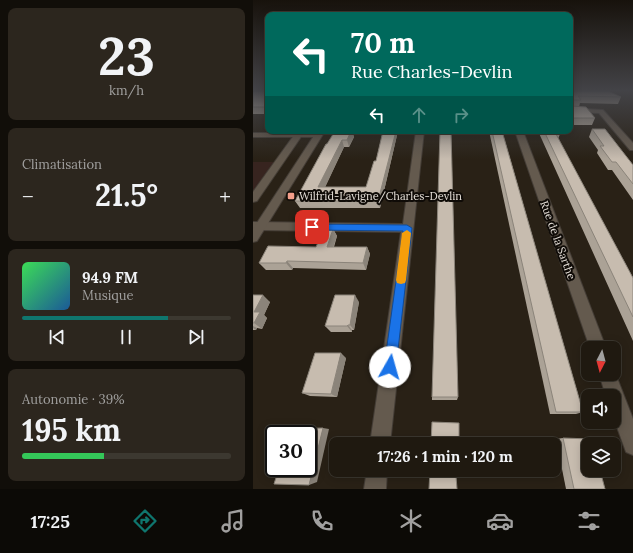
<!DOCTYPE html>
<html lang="fr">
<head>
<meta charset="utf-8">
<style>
	:root { --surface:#1f1910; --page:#2c261e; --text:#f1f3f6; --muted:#a1a09f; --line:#3c3830; --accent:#0f766e }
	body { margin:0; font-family:Lora,serif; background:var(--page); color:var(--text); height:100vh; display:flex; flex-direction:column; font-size:15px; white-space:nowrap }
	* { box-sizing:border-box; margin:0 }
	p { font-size:13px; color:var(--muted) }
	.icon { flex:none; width:22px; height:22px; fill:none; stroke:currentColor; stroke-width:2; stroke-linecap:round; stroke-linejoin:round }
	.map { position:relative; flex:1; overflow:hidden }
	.side { display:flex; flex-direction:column; gap:8px; padding:8px; background:#110e09; width:253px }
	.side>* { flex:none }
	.top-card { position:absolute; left:12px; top:12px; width:308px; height:122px; border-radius:8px; box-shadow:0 2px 10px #0003,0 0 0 1px var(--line); background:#00695c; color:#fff; overflow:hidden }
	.needle { width:26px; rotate:186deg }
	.tools { position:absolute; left:328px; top:341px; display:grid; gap:8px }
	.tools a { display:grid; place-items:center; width:40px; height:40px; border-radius:8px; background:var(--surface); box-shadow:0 2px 10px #0003,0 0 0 1px var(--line); font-size:20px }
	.speed { position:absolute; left:12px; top:425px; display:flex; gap:8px; font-size:20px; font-weight:700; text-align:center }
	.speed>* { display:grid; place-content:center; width:52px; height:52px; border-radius:50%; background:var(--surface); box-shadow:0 2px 10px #0003,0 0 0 1px var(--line); line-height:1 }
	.speed .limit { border:2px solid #111; border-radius:6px; background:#fff; color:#111 }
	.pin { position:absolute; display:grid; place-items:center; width:34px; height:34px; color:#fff; margin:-17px; border-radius:8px; box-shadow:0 2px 6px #0006 }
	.me { position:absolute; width:44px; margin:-22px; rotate:7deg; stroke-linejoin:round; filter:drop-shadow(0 0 3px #0008) }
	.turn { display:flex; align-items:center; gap:14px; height:84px; padding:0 20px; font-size:18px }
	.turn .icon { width:52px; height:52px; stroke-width:2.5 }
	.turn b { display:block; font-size:28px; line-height:34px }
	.lanes { display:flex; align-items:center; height:38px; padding:0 20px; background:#0003; justify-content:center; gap:20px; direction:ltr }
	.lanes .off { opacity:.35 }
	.big { font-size:30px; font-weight:700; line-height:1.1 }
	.side .card { flex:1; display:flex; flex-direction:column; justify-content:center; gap:6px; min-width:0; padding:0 14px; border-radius:8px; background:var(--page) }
	.side .dial { align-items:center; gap:0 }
	.dial b { font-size:52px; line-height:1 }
	.song { display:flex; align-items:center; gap:12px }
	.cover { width:48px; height:48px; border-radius:6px; background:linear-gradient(135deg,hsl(130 70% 55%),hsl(210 70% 35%)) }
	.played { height:4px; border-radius:2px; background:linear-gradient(90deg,var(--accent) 70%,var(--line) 70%) }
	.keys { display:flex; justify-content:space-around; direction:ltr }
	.heat { display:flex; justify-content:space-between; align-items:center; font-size:22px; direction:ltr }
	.charge { height:6px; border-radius:3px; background:linear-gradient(90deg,#34c759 39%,var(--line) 0) }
	.trip { position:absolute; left:76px; top:437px; width:232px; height:40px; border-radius:8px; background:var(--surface); box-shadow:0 2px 10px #0003,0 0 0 1px var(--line); font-weight:700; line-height:40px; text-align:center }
	.tab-bar { display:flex; height:64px; justify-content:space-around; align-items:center; background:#0c0a06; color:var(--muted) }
	.tab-bar .icon { width:28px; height:28px }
	.tab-bar .selected { color:var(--accent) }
	.tab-bar b { font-size:18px; color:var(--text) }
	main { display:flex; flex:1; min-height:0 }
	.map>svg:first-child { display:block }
	.education { fill:#37241f }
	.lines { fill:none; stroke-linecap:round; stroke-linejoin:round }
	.minor-casing { stroke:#443d36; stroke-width:2 }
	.secondary-casing { stroke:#443d36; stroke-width:2 }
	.minor { fill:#645a4e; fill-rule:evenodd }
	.secondary { fill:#645a4e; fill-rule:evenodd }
	.wall { fill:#aba296 }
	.shaded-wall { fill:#8b847a }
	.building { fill:#c7bcaf; stroke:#8b847a }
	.route { fill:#1a73e8; stroke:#114b97 }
	.slow { fill:#f59e0b }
	.poi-dot { fill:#f49e8a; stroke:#0f0b07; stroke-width:1.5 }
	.labels { text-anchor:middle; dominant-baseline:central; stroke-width:4; stroke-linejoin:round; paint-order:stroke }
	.poi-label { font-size:11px; fill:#e5dfd8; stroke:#0f0b07; text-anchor:start }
	.street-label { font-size:11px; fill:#e5dfd8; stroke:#0f0b07 }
</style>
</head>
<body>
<main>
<section class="side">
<div class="card dial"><b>23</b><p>km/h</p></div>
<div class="card"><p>Climatisation</p>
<div class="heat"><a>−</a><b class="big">21.5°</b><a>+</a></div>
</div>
<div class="card">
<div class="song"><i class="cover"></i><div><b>94.9 FM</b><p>Musique</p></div></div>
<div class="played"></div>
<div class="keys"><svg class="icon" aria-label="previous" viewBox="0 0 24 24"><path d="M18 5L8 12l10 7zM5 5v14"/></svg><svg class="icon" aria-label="pause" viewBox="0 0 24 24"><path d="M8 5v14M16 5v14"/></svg><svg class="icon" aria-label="next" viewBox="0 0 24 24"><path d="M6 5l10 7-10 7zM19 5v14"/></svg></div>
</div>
<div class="card"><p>Autonomie · 39%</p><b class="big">195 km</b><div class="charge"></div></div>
</section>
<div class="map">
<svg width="380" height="489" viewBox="0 0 380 489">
	<rect width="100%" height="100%" fill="#292116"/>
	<polygon class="education" points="0,162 26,162 0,199"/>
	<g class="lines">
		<defs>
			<g id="minor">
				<polygon points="317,108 350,110 380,143 380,150 377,150 346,113 317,112"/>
				<polygon points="163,131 171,131 137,444 117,444 148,232 0,230 0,222 150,224"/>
				<polygon points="262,131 270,131 353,348 337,348"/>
				<polygon points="0,133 65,133 69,135 65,137 0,137"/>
				<polygon points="361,370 380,419 380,455 373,452 361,419 361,396 353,396 346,374 361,374"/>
				<polygon points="114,470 134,470 133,489 111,489"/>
			</g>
			<g id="secondary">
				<polygon points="44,131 52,131 4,201 0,202 0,192"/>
				<polygon points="64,131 72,131 4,241 0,242 0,229"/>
			</g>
		</defs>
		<use href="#minor" class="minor-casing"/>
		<use href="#secondary" class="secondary-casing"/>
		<use href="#minor" class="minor"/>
		<use href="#secondary" class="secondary"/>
	</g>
	<g class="wall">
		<polygon points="15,91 15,114 0,114 0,93"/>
		<polygon points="317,91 368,97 365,104 327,103 326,107 342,118 339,125 317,125"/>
		<polygon points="339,129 380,165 380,200 359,170 355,170 344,153 345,150 336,137"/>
		<polygon points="82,131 99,131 101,137 96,147 91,147 72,187 113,187 123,161 130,131 145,131 127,208 47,208 42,201"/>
		<polygon points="236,131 249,131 330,412 323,414 297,414"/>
		<polygon points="285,131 305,131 307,134 305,139 380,278 380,341"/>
		<polygon points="80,229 84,236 81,247 114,247 117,254 113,270 40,268 39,270 13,270 6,263 63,247"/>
		<polygon points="0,295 17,302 11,315 14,318 9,329 4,328 3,330 0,330"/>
		<polygon points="106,302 101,330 99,330 99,332 78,332 72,326"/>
		<polygon points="93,358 84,397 57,396 49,393"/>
		<polygon points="179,397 205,397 204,400 179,400"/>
		<polygon points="310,438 352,489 313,489 303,439"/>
	</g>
	<g class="shaded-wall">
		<polygon points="94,131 99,131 101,137 96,147 94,140"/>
		<polygon points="143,131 145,131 127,208 125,201"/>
		<polygon points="89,140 91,147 69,194 65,187"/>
		<polygon points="80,229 84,236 78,254 74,247"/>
		<polygon points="114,247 117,254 113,270 110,263"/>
		<polygon points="34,261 40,268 39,270 33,263"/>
		<polygon points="10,295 17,302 11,315 14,318 9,329 1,323 1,312"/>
		<polygon points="102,295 106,302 101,330 97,325"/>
		<polygon points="95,325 99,330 99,332 94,326"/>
		<polygon points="0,326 4,328 3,330 0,328"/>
		<polygon points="88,353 93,358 84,397 78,394"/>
		<polygon points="70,428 76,429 64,482 56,485"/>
	</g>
	<g class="building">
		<polygon points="2,91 15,91 15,107 0,107 0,93"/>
		<polygon points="317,91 355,91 368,97 325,96 328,100 318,100 319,106 333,107 342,118 317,118"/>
		<polygon points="339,129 352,129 380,165 380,184 363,162 359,162 347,146 351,146"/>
		<polygon points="82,131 98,131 94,140 89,140 65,187 113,187 121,161 123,161 130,131 143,131 125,201 42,201 73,144 74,144"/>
		<polygon points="187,131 198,131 205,397 179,397"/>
		<polygon points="239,131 249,131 330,412 303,412"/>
		<polygon points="291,131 305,131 307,134 303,134 380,278 380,317"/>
		<polygon points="72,226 80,229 74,247 114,247 110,263 34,261 33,263 6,263 15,246 63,247"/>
		<polygon points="0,295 10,295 1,312 7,312 1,323 0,323"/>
		<polygon points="82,295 102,295 97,325 95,325 94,326 72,326"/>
		<polygon points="62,353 88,353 78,394 49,393"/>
		<polygon points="179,422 206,423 206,444 178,444"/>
		<polygon points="70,428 56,485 21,484 26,468 55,468 55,434 29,434 30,429"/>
		<polygon points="310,438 338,439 340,444 335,444 335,470 347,470 352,489 321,489"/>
		<polygon points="177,470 216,470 216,476 203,476 204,489 176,489"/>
	</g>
	<linearGradient id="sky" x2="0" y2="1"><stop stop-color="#17120c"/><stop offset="0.57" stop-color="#434347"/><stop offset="1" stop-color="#434347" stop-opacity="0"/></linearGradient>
	<rect width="380" height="159" fill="url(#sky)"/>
	<polygon class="route" points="59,224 154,225 159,228 143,367 141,371 137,373 133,371 131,367 150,231 59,230 55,227"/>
	<polygon class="slow" points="154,230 158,233 153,280 152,283 148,284 144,283 143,280 149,233"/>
	<rect class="poi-dot" x="34" y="192" width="8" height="8" rx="2"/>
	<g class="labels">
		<g class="poi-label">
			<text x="46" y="196">Wilfrid-Lavigne/Charles-Devlin</text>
		</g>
		<g class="street-label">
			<text transform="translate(305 240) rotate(70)">Rue de la Sarthe</text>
		</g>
	</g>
</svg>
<div class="tools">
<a><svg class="needle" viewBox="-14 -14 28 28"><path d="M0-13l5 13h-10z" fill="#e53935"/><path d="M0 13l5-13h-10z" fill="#a1a09f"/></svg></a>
<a><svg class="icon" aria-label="sound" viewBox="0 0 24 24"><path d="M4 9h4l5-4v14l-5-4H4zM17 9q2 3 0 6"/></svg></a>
<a><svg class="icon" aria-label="layers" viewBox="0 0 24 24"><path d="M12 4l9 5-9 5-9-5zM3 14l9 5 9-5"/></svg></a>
</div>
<div class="speed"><div class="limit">30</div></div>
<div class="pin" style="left:59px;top:227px;background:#d93025"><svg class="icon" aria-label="arrive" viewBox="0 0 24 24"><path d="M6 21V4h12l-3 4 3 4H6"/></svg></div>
<svg class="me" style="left:137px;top:367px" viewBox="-20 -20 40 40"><circle r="19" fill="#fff"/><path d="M0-13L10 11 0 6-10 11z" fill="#1a73e8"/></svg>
<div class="trip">17:26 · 1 min · 120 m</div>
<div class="top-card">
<div class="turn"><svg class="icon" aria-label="left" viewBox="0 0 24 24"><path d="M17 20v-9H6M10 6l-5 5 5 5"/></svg><div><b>70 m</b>Rue Charles-Devlin</div></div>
<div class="lanes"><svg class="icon" aria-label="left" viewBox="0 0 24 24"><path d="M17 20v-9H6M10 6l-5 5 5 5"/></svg><svg class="icon off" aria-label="ahead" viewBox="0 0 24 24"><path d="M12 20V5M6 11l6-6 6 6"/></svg><svg class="icon off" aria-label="right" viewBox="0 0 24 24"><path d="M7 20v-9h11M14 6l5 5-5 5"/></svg></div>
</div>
</div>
</main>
<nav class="tab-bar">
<b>17:25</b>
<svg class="icon selected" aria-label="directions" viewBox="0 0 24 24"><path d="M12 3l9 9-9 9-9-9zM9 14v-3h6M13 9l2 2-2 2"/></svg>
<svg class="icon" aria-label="music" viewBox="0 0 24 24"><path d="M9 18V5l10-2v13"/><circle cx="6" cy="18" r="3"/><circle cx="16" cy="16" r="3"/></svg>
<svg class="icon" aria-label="phone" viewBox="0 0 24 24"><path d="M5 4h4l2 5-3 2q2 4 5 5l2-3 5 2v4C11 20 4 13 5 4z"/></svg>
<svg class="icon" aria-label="climate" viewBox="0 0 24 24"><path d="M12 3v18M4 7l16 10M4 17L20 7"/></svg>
<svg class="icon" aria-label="car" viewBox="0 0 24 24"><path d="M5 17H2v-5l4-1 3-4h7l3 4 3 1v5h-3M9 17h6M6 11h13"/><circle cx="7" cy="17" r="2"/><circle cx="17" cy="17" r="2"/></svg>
<svg class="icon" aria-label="filters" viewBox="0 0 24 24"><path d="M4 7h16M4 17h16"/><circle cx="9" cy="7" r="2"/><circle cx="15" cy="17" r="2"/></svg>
</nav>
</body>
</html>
